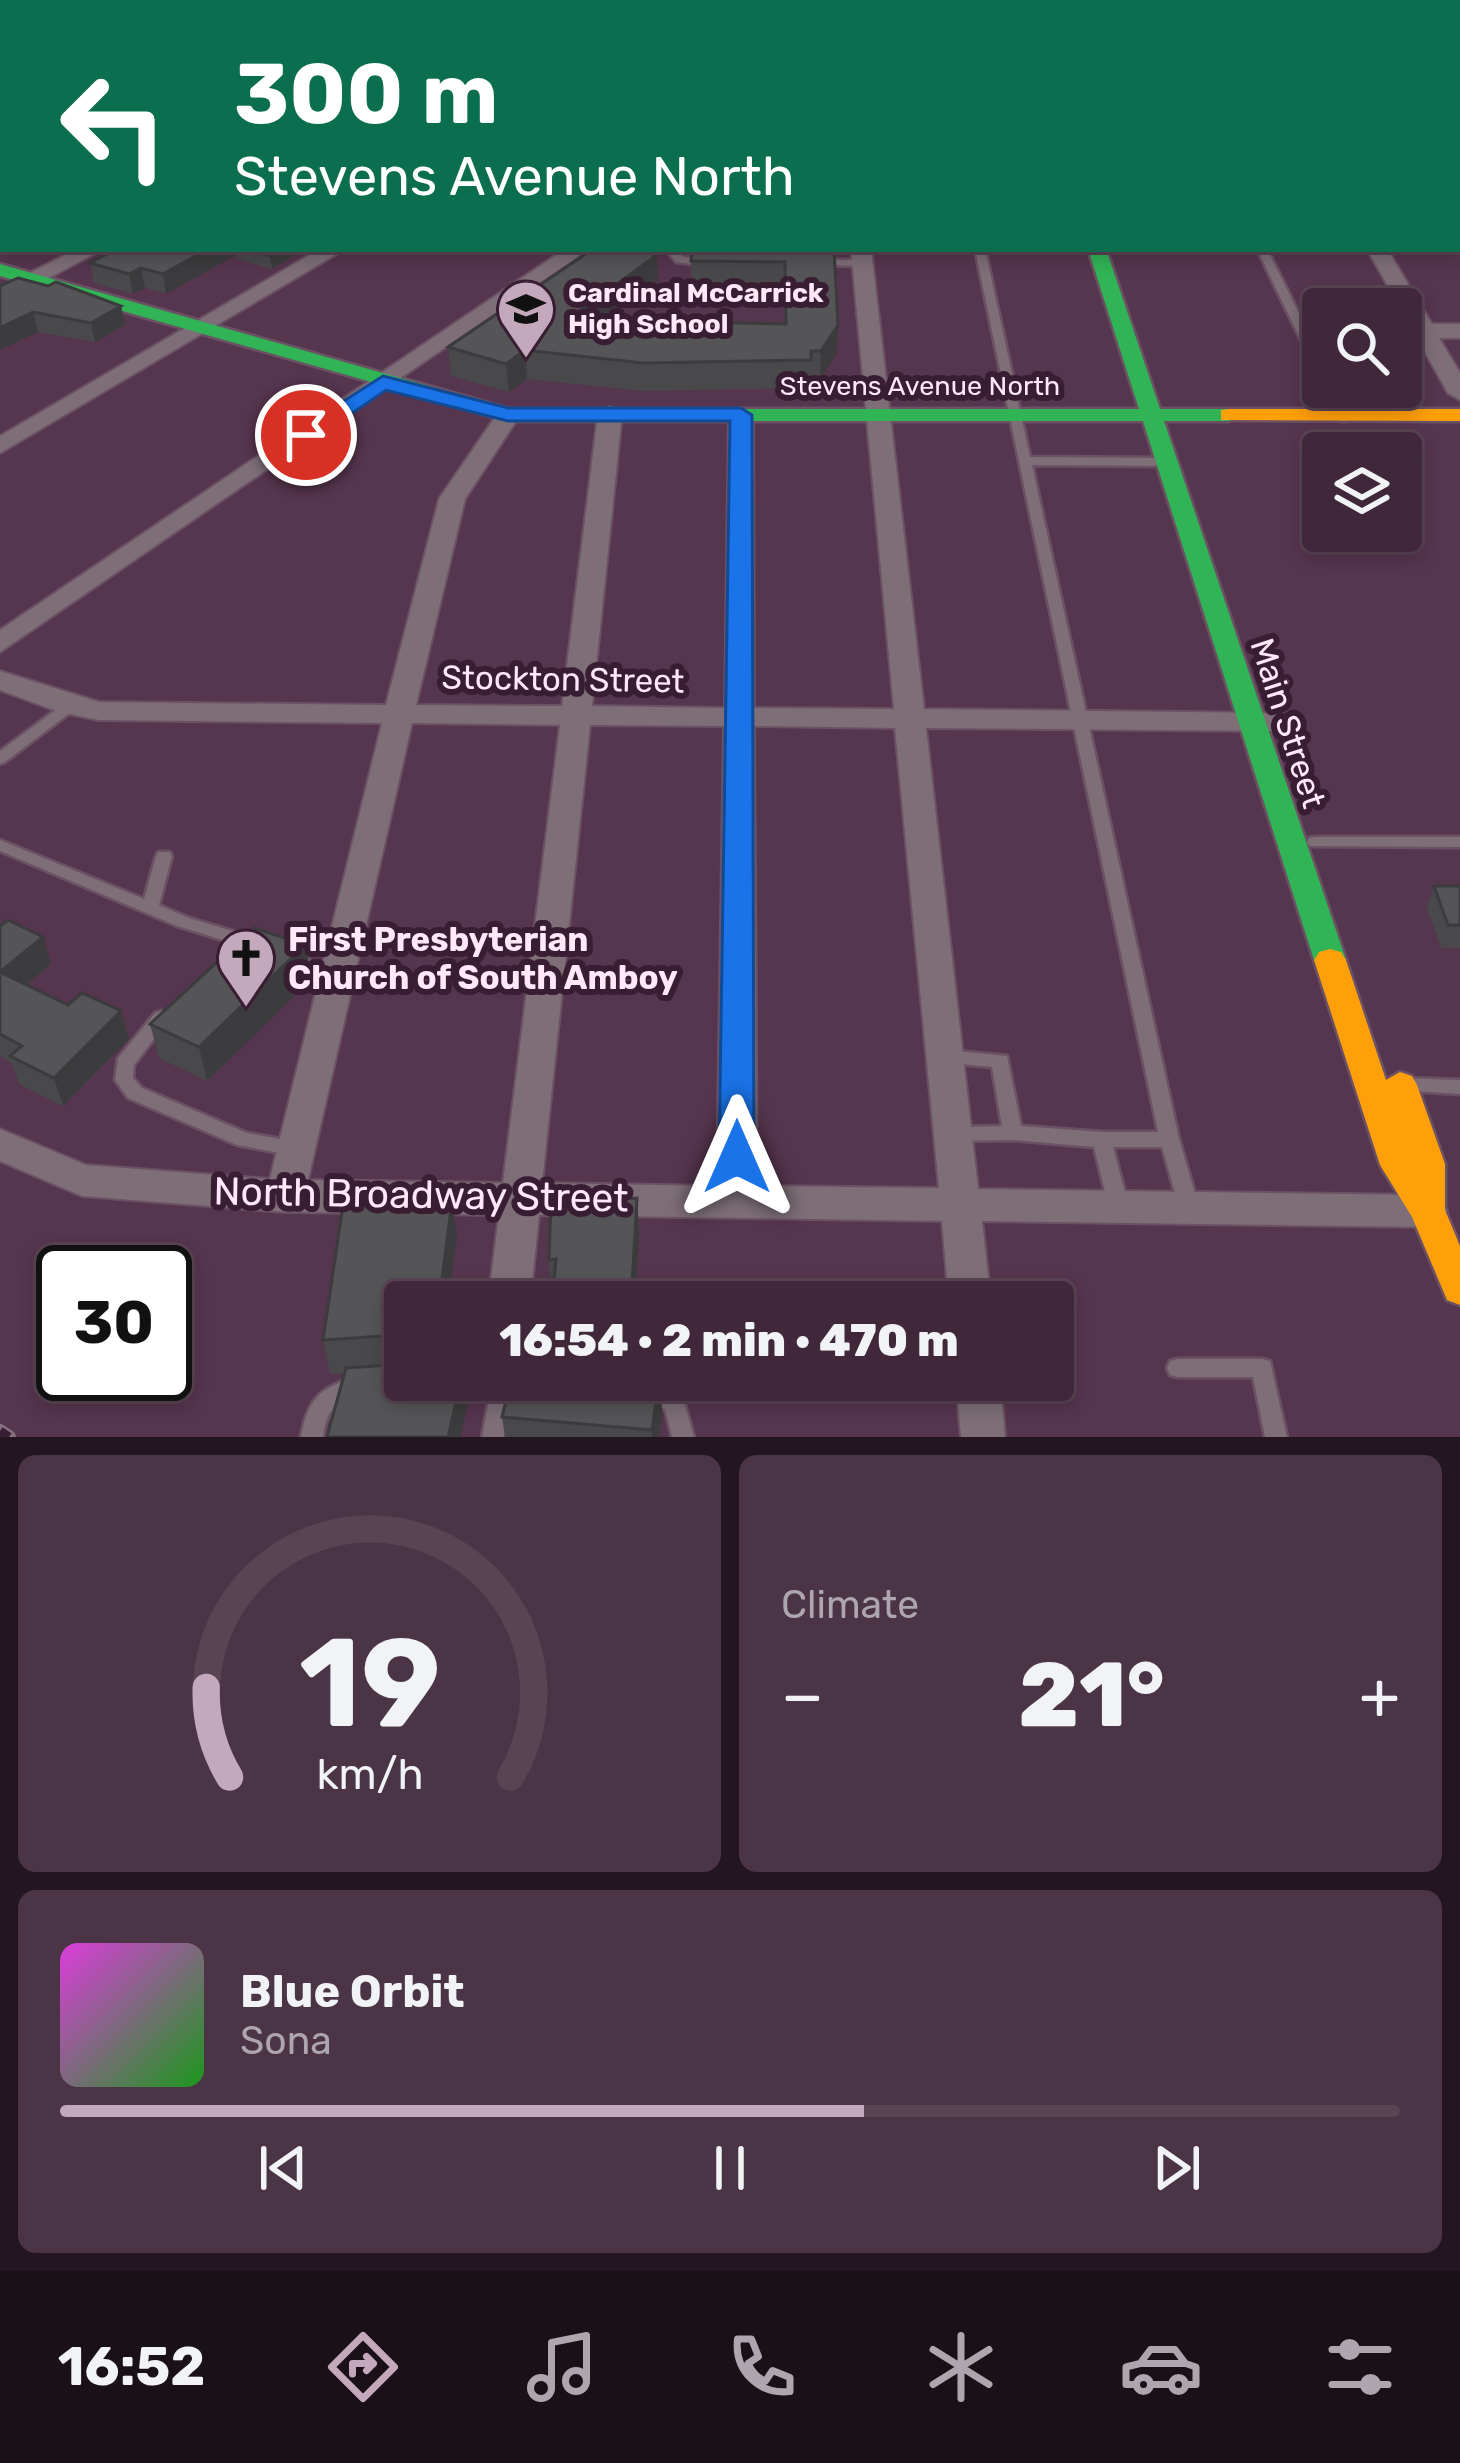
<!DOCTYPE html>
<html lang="en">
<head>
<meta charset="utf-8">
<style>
	:root { --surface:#40283a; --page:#4b3445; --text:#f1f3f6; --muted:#aea6af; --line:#594454; --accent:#c4a9bc }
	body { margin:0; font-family:Rubik,sans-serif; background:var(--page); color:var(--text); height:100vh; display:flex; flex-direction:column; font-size:45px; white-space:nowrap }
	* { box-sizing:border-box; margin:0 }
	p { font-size:39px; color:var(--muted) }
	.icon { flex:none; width:66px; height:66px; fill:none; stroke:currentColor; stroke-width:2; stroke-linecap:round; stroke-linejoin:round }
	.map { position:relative; height:1437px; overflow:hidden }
	.sheet { display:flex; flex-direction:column; gap:18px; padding:18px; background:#231620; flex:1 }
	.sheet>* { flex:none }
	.guide { position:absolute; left:0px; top:0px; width:1461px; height:252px; box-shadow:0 6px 18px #0003,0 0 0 3px var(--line); background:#0b6e4f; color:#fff; overflow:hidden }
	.buttons { position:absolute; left:1302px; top:288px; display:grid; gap:24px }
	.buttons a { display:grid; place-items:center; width:120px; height:120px; border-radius:12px; background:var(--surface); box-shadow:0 6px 18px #0003,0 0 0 3px var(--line); font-size:60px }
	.speed { position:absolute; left:36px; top:1245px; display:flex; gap:24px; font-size:60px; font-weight:700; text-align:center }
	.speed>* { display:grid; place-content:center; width:156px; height:156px; border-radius:50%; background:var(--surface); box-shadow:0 6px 18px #0003,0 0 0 3px var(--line); line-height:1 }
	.speed .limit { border:6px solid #111; border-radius:18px; background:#fff; color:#111 }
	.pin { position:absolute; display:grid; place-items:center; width:102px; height:102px; color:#fff; margin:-51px; border:6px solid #fff; border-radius:50%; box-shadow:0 3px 12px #0007 }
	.me { position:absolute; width:132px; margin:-66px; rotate:0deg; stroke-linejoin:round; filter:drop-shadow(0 0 9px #0008) }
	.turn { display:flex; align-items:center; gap:42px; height:252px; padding:0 36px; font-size:54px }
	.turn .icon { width:156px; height:156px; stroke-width:2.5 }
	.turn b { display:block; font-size:84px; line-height:102px }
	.big { font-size:90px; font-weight:800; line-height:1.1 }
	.sheet .card { flex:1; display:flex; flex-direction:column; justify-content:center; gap:18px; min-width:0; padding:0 42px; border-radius:18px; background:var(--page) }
	.sheet .dial { align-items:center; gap:0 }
	.dial svg { height:312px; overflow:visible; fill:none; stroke:var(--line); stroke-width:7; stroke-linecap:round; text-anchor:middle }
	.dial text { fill:var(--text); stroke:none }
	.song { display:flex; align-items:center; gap:36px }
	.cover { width:144px; height:144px; border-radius:18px; background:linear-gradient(135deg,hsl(300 70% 55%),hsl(120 70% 35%)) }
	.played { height:12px; border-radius:6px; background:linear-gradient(90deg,var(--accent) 60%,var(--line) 60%) }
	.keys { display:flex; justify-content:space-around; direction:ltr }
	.heat { display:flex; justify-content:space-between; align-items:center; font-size:66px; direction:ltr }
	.sheet .tiles { flex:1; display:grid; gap:18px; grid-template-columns:1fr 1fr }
	.card:last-child { grid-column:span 2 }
	.trip { position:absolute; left:384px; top:1281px; width:690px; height:120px; border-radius:12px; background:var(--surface); box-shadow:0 6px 18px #0003,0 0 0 3px var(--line); font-weight:800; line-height:120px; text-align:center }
	.tabs { display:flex; height:192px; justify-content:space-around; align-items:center; background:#1a1017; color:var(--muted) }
	.tabs .icon { width:84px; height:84px }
	.tabs .on { color:var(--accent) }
	.tabs b { font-size:54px; color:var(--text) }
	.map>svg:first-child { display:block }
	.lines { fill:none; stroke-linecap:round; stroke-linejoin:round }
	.lane-casing { stroke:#6b5164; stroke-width:5 }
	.street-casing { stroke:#6b5164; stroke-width:4 }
	.fast-casing { stroke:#6b5164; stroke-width:5 }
	.slow-casing { stroke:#6b5164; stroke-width:5 }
	.lane { fill:#7d6e78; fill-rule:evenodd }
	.street { fill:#7d6e78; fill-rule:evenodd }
	.fast { fill:#30b455; fill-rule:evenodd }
	.slow { fill:#ff9f0a; fill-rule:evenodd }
	.rail-casing { stroke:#84707e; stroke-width:14 }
	.rail { stroke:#391d32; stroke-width:9; stroke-dasharray:28; stroke-linecap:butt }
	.wall { fill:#49484b }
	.shaded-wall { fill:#3c3b3d }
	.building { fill:#555457; stroke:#3c3b3d; stroke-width:3 }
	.route { fill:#1a73e8; stroke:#114b97; stroke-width:3 }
	.labels { text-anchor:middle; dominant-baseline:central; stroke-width:12; stroke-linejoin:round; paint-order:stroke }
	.far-poi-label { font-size:27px; font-weight:bold; fill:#ffe8f8; stroke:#391d32; text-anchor:start }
	.far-street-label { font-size:27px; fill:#ffe8f8; stroke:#391d32 }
	.street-label { font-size:33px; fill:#ffe8f8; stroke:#391d32 }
	.poi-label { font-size:33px; font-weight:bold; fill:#ffe8f8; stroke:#391d32; text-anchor:start }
	.near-street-label { font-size:39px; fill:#ffe8f8; stroke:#391d32 }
</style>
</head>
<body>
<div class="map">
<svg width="1460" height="1437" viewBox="0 0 1460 1437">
	<rect width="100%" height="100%" fill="#56354e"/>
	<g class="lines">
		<defs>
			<g id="lane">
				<polygon points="665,249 676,249 683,257 709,260 714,263 709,266 676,262"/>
				<polygon points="975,249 985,249 1030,457 1166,458 1172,462 1166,466 1032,465 1179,1139 1199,1207 1196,1213 1189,1215 1182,1213 1179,1207 1162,1147 1113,1147 1129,1208 1126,1214 1119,1216 1112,1214 1109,1208 1094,1147 1013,1140 956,1141 949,1139 946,1134 949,1129 956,1127 1002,1126 992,1067 940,1062 937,1057 940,1052 946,1050 1007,1056 1021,1126 1102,1132 1158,1132"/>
				<polygon points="1257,249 1267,249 1323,362 1323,377 1317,374"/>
				<polygon points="817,260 863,260 868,263 863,266 813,265 812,263"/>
				<polygon points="1323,387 1335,387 1350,418 1348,421 1340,421"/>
				<polygon points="70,701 77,706 75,709 5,762 0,764 0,751 65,703"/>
				<polygon points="1315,837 1460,837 1460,847 1309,846 1307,842 1309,838"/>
				<polygon points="0,840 144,899 156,856 158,852 170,852 172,856 159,905 189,918 269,942 272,946 269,950 263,952 177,926 0,851"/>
				<polygon points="290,952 343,974 346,978 343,982 337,984 284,962 281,958 284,954"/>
				<polygon points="161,1011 167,1013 170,1018 134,1065 133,1078 142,1088 247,1133 303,1143 306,1148 303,1153 296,1156 237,1145 128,1098 115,1080 118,1058 155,1013"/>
				<polygon points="1403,1078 1460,1080 1460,1094 1396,1090 1394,1085 1396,1080"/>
				<polygon points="1178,1359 1262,1359 1270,1361 1287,1437 1265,1437 1253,1377 1178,1377 1170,1375 1167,1368 1170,1361"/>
				<path d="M356 1377 364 1380 367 1387 364 1394C337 1403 327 1406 323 1437H301C307 1400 320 1387 356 1377Z"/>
				<polygon points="438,1380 510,1380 513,1387 504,1437 482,1437 490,1394 446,1395 438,1392 435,1385"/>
				<polygon points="644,1383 682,1395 694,1437 672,1437 665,1409 636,1400 633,1393 636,1386"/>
			</g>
			<g id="street">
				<polygon points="181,0 202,0 179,3"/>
				<polygon points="371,0 392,0 369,3"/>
				<polygon points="563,0 583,0 561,3"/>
				<polygon points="748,0 767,0 746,3"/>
				<polygon points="936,0 955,0 934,3"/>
				<polygon points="1070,0 1106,0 1108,3 1072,3"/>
				<polygon points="1434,0 1460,0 1460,8 1458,3"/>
				<rect x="1458" y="62" width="2" height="13"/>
				<polygon points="3,74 3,84 0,85 0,75"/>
				<polygon points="3,167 3,180 0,181 0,168"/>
				<rect x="1458" y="210" width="2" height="12"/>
				<polygon points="77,249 103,249 0,304 0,288"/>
				<polygon points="320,249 345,249 0,453 0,436"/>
				<polygon points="565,249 589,249 0,652 0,630"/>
				<path d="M851 249H871L924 709 1275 713 1290 722 1275 731 926 728 978 1189 1427 1195 1441 1200 1447 1211 1441 1222 1427 1227 982 1221 991 1302H949L942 1221 539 1215 530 1302H488L499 1215 285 1212 82 1196 0 1161V1129L86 1165 270 1179 382 723 99 720 59 712 0 690V671L99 702 386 705 439 499 500 410 508 408 520 415 465 499 416 705 562 706 598 414 610 407 622 414 592 706 725 708 729 415 741 408 753 415 754 708 894 709ZM412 723 560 725 503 1183 308 1180ZM590 725 724 726 717 1186 542 1183ZM754 726 895 728 939 1188 757 1186Z"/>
				<polygon points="1367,249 1387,249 1432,324 1460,324 1460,338 1439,338 1460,373 1460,400 1448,393"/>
				<polygon points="481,1380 525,1380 518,1398 503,1403 488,1398"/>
				<polygon points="956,1380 1000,1380 1005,1437 961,1437"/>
			</g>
			<g id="fast">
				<polygon points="272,0 298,0 300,3 274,3"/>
				<polygon points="1018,0 1032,0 1033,3 1019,3"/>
				<rect x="1144" y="0" width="14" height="3"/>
				<polygon points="1088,249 1106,249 1160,409 1229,409 1240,415 1229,421 1164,421 1346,960 1341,968 1319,968 1314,960 1143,421 508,421 0,276 0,264 509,409 1139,409"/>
			</g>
			<g id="slow">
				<polygon points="1229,409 1460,409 1460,421 1221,420 1221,410"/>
				<polygon points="1330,949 1341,952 1346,960 1386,1080 1400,1072 1412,1076 1417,1085 1445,1164 1445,1210 1460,1246 1460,1305 1447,1300 1412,1217 1380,1165 1314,960 1319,952"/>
			</g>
		</defs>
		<use href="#lane" class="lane-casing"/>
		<use href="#street" class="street-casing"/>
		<use href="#fast" class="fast-casing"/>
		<use href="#slow" class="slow-casing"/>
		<use href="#lane" class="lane"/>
		<use href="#street" class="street"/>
		<use href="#fast" class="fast"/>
		<use href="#slow" class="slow"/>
		<defs>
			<polyline id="rail" points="0,1431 9,1437"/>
		</defs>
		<use href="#rail" class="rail-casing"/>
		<use href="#rail" class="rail"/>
	</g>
	<g class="wall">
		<polygon points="116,249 306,249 272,269 237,259 236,255 166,294 145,288 133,294 94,283 90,263"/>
		<polygon points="834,249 838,325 837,353 820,379 811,379 810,388 643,391 527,379 509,392 451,376 448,347 658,282 606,320 785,324 785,289 692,288 691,261"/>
		<polygon points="0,286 121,306 125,325 95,342 38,332 0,350"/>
		<polygon points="1434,886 1460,886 1460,948 1441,948 1427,908"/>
		<polygon points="0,926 51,964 26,985 129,1039 63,1106 19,1084 12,1063 0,1056"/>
		<polygon points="305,945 312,979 207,1081 159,1058 150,1024"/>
		<polygon points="637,1198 639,1233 635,1302 552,1302 549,1260"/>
		<polygon points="457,1235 448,1302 405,1302 405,1380 468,1402 344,1373 330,1374 323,1340"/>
		<polygon points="511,1380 661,1380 662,1416 659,1437 505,1437 502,1417"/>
	</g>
	<g class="shaded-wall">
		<polygon points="208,249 235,249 236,255 166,294 163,274"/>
		<polygon points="282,249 306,249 272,269 270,256"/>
		<polygon points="657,255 658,282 569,347 568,319"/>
		<polygon points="141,268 145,288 133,294 129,274"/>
		<polygon points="121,306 125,325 95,342 91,323"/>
		<polygon points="33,312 38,332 0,350 0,328"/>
		<polygon points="838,325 837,353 820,379 821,351"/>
		<polygon points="525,350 527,379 509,392 506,364"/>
		<polygon points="43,937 51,964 9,999 0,972"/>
		<polygon points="305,945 312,979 207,1081 199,1047"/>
		<polygon points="121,1011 129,1039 63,1106 54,1078"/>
		<polygon points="637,1198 639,1233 635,1302 631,1302"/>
		<polygon points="452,1201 457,1235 448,1302 439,1302"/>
		<polygon points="461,1380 465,1380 468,1402 461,1437 448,1437"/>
		<polygon points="659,1380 661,1380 662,1416 659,1437 652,1437"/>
	</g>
	<g class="building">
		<polygon points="116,249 208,249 163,274 141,268 129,274 90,263"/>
		<polygon points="244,249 282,249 270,256"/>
		<polygon points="593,249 634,249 657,255 568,319 786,324 785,262 691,261 692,249 834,249 838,325 821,351 811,351 811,360 643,363 525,350 506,364 448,347"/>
		<polygon points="18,278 48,286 56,282 121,306 91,323 33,312 0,328 0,286"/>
		<polygon points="1434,886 1460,886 1460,925 1448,925"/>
		<polygon points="8,920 43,937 0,972 68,1005 82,993 121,1011 54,1078 10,1056 22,1046 0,1034 0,926"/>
		<polygon points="254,928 305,945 199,1047 150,1024"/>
		<polygon points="637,1198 631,1302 552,1302 556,1259 549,1260 551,1204"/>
		<polygon points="452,1201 439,1302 405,1302 405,1341 399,1335 323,1340 343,1205"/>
		<polygon points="405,1364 405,1380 461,1380 448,1437 327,1437 346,1368"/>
		<polygon points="511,1380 659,1380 652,1430 502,1417"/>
	</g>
	<polygon class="route" points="383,376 508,408 741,408 752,415 754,1157 749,1167 724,1167 719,1157 730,421 508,421 386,390 314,439 298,439 298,430"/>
	<defs>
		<symbol id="school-pin" viewBox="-11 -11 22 30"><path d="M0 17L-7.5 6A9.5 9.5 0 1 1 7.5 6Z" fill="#c4a9bc" stroke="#391d32"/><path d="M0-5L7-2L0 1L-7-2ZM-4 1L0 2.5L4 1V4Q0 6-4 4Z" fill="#111"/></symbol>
		<symbol id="church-pin" viewBox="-11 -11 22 30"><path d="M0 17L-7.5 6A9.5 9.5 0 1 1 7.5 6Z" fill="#c4a9bc" stroke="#391d32"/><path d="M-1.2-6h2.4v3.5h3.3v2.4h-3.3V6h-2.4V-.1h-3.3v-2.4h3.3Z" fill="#111"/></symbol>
	</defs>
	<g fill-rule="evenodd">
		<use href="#school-pin" x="493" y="276" width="66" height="90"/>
		<use href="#church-pin" x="213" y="925" width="66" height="90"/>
	</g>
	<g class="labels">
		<g class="far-poi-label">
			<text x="568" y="293">Cardinal McCarrick<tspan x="568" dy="31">High School</tspan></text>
		</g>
		<g class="far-street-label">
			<text x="920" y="386">Stevens Avenue North</text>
		</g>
		<g class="street-label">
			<text transform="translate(563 679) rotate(1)">Stockton Street</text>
			<text transform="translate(1288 723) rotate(72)">Main Street</text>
		</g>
		<g class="poi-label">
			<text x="288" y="939">First Presbyterian<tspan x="288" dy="38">Church of South Amboy</tspan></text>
		</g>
		<g class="near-street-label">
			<text transform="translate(421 1195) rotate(1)">North Broadway Street</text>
		</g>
	</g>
</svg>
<div class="buttons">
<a><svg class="icon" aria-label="search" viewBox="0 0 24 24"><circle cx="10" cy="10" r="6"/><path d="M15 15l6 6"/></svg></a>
<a><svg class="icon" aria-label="layers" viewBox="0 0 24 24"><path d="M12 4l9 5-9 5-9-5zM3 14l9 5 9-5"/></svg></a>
</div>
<div class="speed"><div class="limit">30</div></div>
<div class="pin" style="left:306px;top:435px;background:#d93025"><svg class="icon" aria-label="arrive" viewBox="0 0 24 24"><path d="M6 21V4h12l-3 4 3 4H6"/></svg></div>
<svg class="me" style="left:737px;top:1157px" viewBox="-20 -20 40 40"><path d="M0-17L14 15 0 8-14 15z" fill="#1a73e8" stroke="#fff" stroke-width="4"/></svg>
<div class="trip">16:54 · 2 min · 470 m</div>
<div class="guide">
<div class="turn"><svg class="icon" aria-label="left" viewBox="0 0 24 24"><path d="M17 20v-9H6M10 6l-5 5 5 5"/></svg><div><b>300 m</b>Stevens Avenue North</div></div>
</div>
</div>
<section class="sheet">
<div class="tiles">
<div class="card dial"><svg viewBox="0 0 100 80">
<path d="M14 69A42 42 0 1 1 86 69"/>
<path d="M14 69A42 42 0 0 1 8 46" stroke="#c4a9bc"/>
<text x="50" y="56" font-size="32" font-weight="700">19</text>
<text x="50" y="72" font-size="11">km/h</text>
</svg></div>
<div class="card"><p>Climate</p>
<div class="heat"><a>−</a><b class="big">21°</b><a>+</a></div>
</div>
<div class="card">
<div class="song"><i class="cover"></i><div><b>Blue Orbit</b><p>Sona</p></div></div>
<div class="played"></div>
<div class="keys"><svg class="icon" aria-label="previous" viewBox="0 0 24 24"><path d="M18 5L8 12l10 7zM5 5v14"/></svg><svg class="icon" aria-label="pause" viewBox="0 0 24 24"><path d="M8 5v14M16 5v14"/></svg><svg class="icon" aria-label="next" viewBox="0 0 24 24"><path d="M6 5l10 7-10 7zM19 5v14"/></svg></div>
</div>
</div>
</section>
<nav class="tabs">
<b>16:52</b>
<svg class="icon on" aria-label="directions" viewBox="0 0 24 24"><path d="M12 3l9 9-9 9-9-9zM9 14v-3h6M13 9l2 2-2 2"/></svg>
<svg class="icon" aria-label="music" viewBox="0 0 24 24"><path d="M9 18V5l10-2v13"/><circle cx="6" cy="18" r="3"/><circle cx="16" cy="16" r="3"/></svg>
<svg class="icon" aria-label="phone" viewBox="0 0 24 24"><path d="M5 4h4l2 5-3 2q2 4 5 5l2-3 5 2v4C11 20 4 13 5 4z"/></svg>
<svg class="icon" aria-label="climate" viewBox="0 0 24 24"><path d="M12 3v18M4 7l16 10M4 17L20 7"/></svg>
<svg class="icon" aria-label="car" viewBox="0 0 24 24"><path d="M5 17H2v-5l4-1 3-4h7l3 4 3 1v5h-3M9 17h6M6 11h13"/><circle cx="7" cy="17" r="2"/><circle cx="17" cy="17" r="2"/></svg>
<svg class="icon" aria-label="filters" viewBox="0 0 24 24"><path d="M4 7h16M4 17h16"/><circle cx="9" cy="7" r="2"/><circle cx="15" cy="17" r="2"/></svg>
</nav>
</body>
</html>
